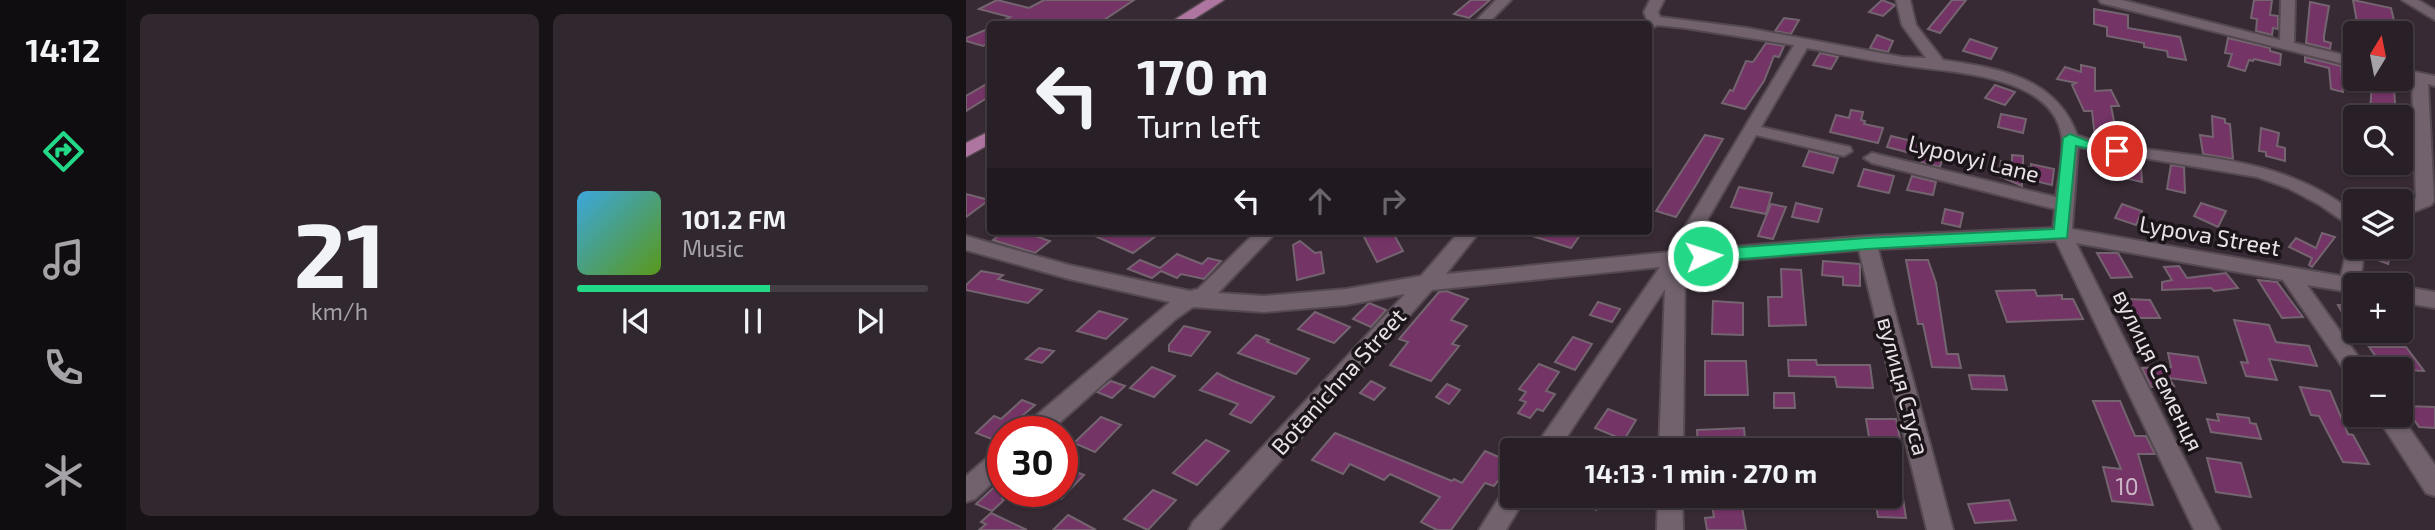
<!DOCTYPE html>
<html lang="en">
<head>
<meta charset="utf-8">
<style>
	:root { --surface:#292027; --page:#31282f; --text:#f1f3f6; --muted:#a5a3a7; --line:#453e44; --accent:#23d886 }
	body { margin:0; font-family:"Exo 2",sans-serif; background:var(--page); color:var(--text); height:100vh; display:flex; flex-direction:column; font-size:26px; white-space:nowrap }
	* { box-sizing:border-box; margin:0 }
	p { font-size:23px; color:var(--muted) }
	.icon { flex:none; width:38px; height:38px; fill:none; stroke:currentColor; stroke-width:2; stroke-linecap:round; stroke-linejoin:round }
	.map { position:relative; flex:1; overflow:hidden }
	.panel { display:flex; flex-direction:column; gap:14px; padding:14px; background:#171215; width:840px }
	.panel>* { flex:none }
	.hud { position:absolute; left:21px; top:21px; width:665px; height:214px; border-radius:7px; box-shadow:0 2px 5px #0004,0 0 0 2px var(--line); background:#292027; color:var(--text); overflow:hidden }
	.needle { width:46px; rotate:10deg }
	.fabs { position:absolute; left:1377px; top:21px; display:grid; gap:14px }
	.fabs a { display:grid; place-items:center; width:70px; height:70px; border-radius:7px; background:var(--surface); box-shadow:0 2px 5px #0004,0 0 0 2px var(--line); font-size:35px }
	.speed { position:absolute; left:21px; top:416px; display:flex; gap:14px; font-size:35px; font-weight:700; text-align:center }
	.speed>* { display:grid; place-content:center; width:91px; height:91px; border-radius:50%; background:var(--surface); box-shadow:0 2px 5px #0004,0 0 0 2px var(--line); line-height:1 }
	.speed .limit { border:10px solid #d22; background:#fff; color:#111 }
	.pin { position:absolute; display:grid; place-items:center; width:60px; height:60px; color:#fff; margin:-30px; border:4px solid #fff; border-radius:50%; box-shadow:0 2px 7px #0007 }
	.me { position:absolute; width:77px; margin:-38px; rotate:86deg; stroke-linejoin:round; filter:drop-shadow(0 0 5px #0008) }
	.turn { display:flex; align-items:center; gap:24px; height:147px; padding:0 35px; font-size:32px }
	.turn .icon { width:91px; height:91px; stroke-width:2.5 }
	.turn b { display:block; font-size:49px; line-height:60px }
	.lanes { display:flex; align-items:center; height:66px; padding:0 35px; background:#0003; justify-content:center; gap:35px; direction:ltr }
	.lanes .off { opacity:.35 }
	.panel .tile { flex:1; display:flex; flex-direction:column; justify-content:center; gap:10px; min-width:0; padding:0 24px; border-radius:10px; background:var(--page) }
	.panel .dial { align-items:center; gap:0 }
	.dial b { font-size:91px; line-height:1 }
	.song { display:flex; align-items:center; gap:21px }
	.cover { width:84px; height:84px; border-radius:10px; background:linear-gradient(135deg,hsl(200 70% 55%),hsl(90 70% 35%)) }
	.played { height:7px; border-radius:4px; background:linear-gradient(90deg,var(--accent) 55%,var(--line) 55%) }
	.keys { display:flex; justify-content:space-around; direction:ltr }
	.panel .tiles { flex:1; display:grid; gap:14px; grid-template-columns:repeat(2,1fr) }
	.trip { position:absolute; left:534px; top:438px; width:402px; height:70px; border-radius:7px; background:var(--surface); box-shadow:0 2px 5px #0004,0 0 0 2px var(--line); font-weight:700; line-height:70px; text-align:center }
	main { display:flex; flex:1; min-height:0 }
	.dock { display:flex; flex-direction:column; width:126px; justify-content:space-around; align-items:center; background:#100d10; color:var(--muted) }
	.dock .icon { width:49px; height:49px }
	.dock .selected { color:var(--accent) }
	.dock b { font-size:32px; color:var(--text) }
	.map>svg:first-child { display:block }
	.building { fill:#743466; stroke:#74646f; stroke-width:2 }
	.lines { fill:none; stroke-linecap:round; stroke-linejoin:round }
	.minor-casing { stroke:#544950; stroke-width:4 }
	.major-casing { stroke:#544950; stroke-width:3 }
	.minor { fill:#71626d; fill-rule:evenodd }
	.major { fill:#af75a1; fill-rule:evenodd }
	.route { fill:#23d886; stroke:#178c57; stroke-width:2 }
	.labels { text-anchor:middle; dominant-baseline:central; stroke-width:7; stroke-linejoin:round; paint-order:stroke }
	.street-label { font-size:23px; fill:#e9e1e7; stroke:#1b1519 }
	.near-number-label { font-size:23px; fill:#ccb6c7 }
</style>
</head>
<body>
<main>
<nav class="dock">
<b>14:12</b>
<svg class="icon selected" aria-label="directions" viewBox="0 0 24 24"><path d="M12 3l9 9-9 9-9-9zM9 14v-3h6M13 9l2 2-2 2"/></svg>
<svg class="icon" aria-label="music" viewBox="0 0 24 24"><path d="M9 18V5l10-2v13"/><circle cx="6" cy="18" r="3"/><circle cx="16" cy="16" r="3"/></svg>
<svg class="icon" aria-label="phone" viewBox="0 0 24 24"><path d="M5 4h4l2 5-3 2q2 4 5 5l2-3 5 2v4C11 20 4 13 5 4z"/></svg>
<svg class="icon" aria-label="climate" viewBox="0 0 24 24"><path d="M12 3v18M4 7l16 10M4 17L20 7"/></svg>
</nav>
<section class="panel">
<div class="tiles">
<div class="tile dial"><b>21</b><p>km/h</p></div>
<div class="tile">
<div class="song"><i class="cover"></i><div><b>101.2 FM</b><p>Music</p></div></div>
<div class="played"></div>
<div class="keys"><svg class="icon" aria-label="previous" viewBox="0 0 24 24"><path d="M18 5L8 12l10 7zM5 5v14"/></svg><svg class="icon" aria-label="pause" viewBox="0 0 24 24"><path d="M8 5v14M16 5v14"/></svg><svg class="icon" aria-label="next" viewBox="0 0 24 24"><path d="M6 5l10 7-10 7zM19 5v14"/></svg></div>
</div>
</div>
</section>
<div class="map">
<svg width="1469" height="530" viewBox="0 0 1469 530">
	<rect width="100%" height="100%" fill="#372a34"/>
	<g class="building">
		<polygon points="31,0 63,8 78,0 168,0 132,24 85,24 66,20 57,24 31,24 44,17 13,9"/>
		<polygon points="505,0 524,0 503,18 488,14"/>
		<polygon points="916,0 929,5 917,16 903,12"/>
		<polygon points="986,0 1000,0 974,33 962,29"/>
		<polygon points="1288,0 1306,0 1304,15 1312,16 1312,29 1307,28 1306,35 1290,31 1291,19 1285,18"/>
		<polygon points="1387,0 1425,8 1431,33 1393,33"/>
		<polygon points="1344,2 1363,6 1358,36 1358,41 1365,43 1364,49 1340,43"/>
		<polygon points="1128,9 1162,15 1162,28 1214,37 1220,60 1202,57 1201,51 1178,47 1178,43 1141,36 1141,27 1128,24"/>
		<polygon points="818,18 833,20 825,34 809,31"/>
		<polygon points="24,28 24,42 17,46 0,41 0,38"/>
		<polygon points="911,35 927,41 922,52 904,48"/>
		<polygon points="1262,38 1304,48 1304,51 1315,54 1314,65 1288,59 1287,61 1283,60 1279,71 1262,66 1266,54 1259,53"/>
		<polygon points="1004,39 1031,48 1025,59 997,51"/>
		<polygon points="800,43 818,46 813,57 808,56 798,81 779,109 756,103 764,90 767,91 780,61 787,62"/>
		<polygon points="854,53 872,57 865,69 847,65"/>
		<polygon points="1339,57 1375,66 1377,92 1365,89 1363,68 1339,62"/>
		<polygon points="1115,65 1129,68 1129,91 1145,90 1153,106 1145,106 1150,131 1144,130 1149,142 1129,138 1126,111 1118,111 1106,85 1110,83 1091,79 1099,67 1115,72"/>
		<polygon points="24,82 24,96 0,111 0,96"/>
		<polygon points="1406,83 1428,89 1430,117 1404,112"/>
		<polygon points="1029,85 1049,92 1039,105 1019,98"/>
		<polygon points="885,110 897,112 895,120 899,121 898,124 917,128 912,143 864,132 870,115 883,118"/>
		<polygon points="1035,114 1060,119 1057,133 1032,127"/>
		<polygon points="1246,116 1259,119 1259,123 1264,124 1267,159 1237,154 1234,135 1247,137"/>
		<polygon points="1295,128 1313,133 1311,146 1319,148 1319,161 1300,156 1300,152 1293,151"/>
		<polygon points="739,135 757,139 730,185 710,217 690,211"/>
		<polygon points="925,136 979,149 974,167 950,161 952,155 921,147"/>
		<polygon points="843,151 872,158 867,173 837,166"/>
		<polygon points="1046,155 1057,156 1057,166 1065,168 1065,164 1088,169 1086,185 1056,178 1056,186 1033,176 1035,161 1046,163"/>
		<polygon points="1158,163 1175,166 1176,182 1158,178"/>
		<polygon points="1205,165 1218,167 1219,193 1201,189"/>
		<polygon points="898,169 928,176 923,193 892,186"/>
		<polygon points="946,176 970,182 967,195 941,190"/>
		<polygon points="773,187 806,193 800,214 765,207"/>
		<polygon points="0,194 23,200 0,217"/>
		<polygon points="830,203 856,209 852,222 826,217"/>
		<polygon points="1235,203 1260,211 1252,227 1228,216"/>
		<polygon points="805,204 820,207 807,239 792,236"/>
		<polygon points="1156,204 1176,211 1170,225 1149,218"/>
		<polygon points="979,209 997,213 994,227 976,223"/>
		<polygon points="39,231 55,231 84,241 69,253 27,240"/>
		<polygon points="118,231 178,231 190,236 167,253"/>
		<polygon points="395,231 426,231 437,251 411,262"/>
		<polygon points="561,231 617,231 605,248 560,234"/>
		<polygon points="1356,233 1369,237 1346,267 1343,265 1346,258 1323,247 1330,238 1350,248"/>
		<polygon points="334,241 349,253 355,252 358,273 331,280 327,245"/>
		<polygon points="1404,247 1426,249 1422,264 1401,256"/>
		<polygon points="1131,253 1152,253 1166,277 1145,278"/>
		<polygon points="211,254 236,264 242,258 255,261 238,279 215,274 211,278 195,271 186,278 162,269 174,260 194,268"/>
		<polygon points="940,260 962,260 970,283 981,354 992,354 995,368 966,367 957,324 952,324"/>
		<polygon points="857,261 894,264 894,286 877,285 877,277 856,275"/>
		<polygon points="1213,266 1221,278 1260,273 1272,288 1248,291 1245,288 1196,290 1196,282 1206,280 1198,267"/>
		<polygon points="815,269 835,270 840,325 803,326 802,297 816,297"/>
		<polygon points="15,271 37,275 32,279 76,290 62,303 0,290 0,285"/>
		<polygon points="1292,280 1311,282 1337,317 1316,318"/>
		<polygon points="1069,290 1071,296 1096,295 1096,299 1107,299 1117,319 1041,322 1030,291"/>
		<polygon points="480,291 502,299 485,320 501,326 486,344 493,346 465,381 424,365 442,342 433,339 473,292"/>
		<polygon points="1161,299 1184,300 1194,318 1170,318"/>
		<polygon points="747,301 777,303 777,335 746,334"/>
		<polygon points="632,302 654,309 646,322 624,315"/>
		<polygon points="403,303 420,310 405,327 387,319"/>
		<polygon points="1372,305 1390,306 1390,338"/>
		<polygon points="133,311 161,319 140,339 111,331"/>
		<polygon points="349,312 384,327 368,343 332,329"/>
		<polygon points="1268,320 1303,325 1310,342 1343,346 1351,366 1303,359 1311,380 1280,376 1275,362 1282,363"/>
		<polygon points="218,326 244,332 225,356 203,351 203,345"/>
		<polygon points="290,335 303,340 301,342 343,359 330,374 272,353"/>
		<polygon points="607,337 626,344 609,370 589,362"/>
		<polygon points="1403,347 1440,347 1458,371 1419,369"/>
		<polygon points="73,348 88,351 76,363 60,359"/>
		<polygon points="1202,353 1232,357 1240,383 1203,378 1208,386 1185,387 1176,368 1205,367"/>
		<polygon points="822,360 850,360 851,365 904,365 907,388 871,387 869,377 823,376"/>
		<polygon points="739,361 780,361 782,395 739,395"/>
		<polygon points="573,364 593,372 580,391 589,394 577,411 571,409 564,418 552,413 560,402 554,400 560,392 553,389"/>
		<polygon points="186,367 209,376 188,397 164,388"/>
		<polygon points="251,373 265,380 308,397 285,423 264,414 272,404 234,390"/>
		<polygon points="1003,375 1038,376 1041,390 1006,389"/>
		<polygon points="145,381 159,386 146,398 131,392"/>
		<polygon points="405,381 419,388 408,400 394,393"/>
		<polygon points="481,384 494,390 483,404 470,397"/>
		<polygon points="1334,387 1364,391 1382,434 1387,435 1403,464 1377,462 1353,416 1345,415"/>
		<polygon points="808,393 828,393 829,408 808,408"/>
		<polygon points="56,400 69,405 37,432 31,441 10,433 28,416 35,419"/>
		<polygon points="1127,401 1154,401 1169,436 1180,436 1189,454 1172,454 1187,505 1146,501 1137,467 1155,469"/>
		<polygon points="1439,406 1469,407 1469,428 1453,427"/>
		<polygon points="642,409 670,420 658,440 629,428"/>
		<polygon points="1251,414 1283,418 1284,423 1290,424 1295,439 1245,432 1241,419 1253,421"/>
		<polygon points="135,417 155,425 129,452 108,443"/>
		<polygon points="900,419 930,419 935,444 904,443"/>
		<polygon points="778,428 780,450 732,450 731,430"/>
		<polygon points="369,433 486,481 488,479 496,483 519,451 542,461 537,467 546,471 546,483 534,478 528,486 519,483 485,530 471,530 455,522 474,497 424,474 418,480 384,464 377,474 346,460"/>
		<polygon points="240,440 263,451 231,485 207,473"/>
		<polygon points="1241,458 1275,463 1285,497 1250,492"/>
		<polygon points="96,467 118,475 96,498"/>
		<polygon points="37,479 36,499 38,500 26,511 10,504"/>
		<polygon points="187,490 210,500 182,530 158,519"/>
		<polygon points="924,492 936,492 940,518 912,517 908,495 924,495"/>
		<polygon points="596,495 638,495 630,510"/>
		<polygon points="774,496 780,530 741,530 739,518 748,517 745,500"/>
		<polygon points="1043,500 1050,520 1009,523 1002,504"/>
		<polygon points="25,513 61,530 13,530 20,524 15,522"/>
		<polygon points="102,515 130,530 87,530"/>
	</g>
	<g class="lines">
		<defs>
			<g id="minor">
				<polygon points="530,0 545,0 521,24 507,24"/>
				<path d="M684 0H698L692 12 694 17 781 28 936 57 960 58 936 25 930 0H944L950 25 977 60C1032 68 1090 77 1111 135 1139 146 1172 148 1202 152 1272 160 1332 169 1390 214V230L1354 205 1322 188 1291 177 1112 147 1106 229 1375 276 1383 241 1390 239V247H1399L1394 280 1399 285H1390V293L1341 285 1401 369H1390V378L1382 375 1317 280 1110 243 1254 530H1228L1090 241 912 249 987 530H961L893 250 719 264 717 450H693L699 289 592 450H567L694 267 466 290 253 530H223L227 522 439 294 380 305 298 312 227 307 211 318 83 432H56L59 425 204 302 103 279 0 250V236L103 265 224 291 232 289 291 231H311L252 293 298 296 380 289 455 276 494 231H514L480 274 704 252 828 45 719 28 691 25 682 31V24H677L681 20 678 12ZM841 48C872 54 904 61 936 65 983 73 1088 73 1096 138 1098 156 1092 179 1090 197L906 153 898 158 906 163 1089 209 1087 228 901 236 724 250 790 135 878 156 886 151 884 147 795 127Z"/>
				<polygon points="1133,0 1156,0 1314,40 1315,0 1329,0 1328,43 1390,58 1390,67 1135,3"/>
				<polygon points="1436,0 1452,0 1469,10 1469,20"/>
				<polygon points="1435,69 1469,76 1469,86 1462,84 1468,201 1465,205 1435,217 1435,204 1450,198 1446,81 1435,79"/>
				<polygon points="1435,286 1469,292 1469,308 1435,302"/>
				<polygon points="1410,415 1434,415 1469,465 1469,496 1460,493"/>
				<polygon points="37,448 37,473 9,499 0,502 0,476 29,451"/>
				<polygon points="546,485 546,495 561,495 540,530 513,530 540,487"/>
				<polygon points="692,495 716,495 717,530 691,530"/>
			</g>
			<g id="major">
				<polygon points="240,0 258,0 220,24 202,24"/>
				<polygon points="24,131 24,144 0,157 0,143"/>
			</g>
		</defs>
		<use href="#minor" class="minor-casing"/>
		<use href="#major" class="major-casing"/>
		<use href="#minor" class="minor"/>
		<use href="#major" class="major"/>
	</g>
	<polygon class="route" points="1104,134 1122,141 1156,148 1158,151 1151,155 1110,146 1101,238 901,249 737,262 729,256 737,250 901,238 1088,229 1097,138"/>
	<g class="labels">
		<g class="street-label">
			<text transform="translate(1008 158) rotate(14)">Lypovyi Lane</text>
			<text transform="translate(1244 235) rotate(10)">Lypova Street</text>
			<text transform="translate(1193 370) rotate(64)">вулиця Семенця</text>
			<text transform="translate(372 381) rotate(-48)">Botanichna Street</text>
			<text transform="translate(938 386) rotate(75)">вулиця Стуса</text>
		</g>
		<g class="near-number-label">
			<text x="1161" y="486">10</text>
		</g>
	</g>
</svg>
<div class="fabs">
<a><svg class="needle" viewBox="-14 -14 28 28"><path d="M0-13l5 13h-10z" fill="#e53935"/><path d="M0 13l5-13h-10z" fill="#a5a3a7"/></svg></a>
<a><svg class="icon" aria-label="search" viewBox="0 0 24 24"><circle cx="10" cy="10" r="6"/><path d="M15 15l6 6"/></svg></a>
<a><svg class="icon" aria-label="layers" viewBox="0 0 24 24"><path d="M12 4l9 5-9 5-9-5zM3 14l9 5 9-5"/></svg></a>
<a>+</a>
<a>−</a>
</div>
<div class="speed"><div class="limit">30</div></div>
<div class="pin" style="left:1151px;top:151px;background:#d93025"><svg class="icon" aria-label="arrive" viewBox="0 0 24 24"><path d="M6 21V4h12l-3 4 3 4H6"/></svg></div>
<svg class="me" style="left:737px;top:256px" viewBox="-20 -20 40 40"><circle r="17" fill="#23d886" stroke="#fff" stroke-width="3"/><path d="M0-11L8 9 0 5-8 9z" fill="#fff"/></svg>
<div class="trip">14:13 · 1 min · 270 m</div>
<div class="hud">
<div class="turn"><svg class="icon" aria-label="left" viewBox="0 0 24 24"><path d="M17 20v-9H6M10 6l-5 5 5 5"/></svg><div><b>170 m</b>Turn left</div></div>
<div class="lanes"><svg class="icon" aria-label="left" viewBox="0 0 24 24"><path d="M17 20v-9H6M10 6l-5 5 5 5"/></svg><svg class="icon off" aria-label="ahead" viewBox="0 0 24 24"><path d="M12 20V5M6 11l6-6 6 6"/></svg><svg class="icon off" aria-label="right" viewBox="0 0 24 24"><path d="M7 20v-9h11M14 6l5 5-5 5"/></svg></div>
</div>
</div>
</main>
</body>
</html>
